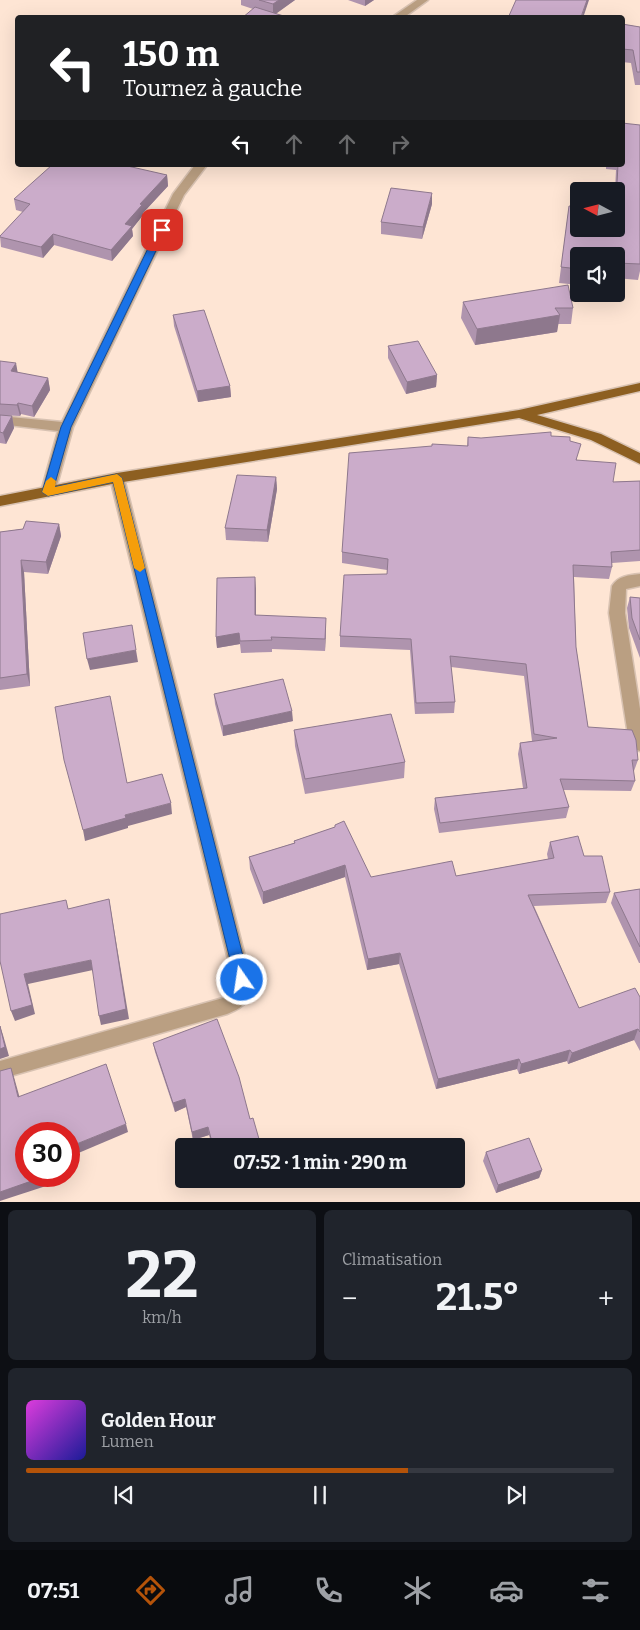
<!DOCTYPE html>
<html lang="fr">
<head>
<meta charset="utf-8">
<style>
	:root { --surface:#171b24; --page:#20242c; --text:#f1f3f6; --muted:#9ea1a6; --line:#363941; --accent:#b45309 }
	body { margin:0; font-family:Bitter,serif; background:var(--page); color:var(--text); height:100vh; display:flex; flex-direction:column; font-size:19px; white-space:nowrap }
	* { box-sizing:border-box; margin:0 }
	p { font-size:16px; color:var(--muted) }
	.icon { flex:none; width:28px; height:28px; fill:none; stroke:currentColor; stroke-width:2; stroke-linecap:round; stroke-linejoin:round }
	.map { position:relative; height:1202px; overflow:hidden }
	.side { display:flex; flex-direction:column; gap:8px; padding:8px; background:#0d0f14; flex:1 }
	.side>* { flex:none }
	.guide { position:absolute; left:15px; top:15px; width:610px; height:152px; border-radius:5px; box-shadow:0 5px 20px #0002; background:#202124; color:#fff; overflow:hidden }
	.needle { width:32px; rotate:277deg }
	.buttons { position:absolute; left:570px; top:182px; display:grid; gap:10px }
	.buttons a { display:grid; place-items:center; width:55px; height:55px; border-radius:5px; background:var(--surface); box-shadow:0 5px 20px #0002; font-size:25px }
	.speed { position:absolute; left:15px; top:1122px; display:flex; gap:10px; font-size:25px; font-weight:700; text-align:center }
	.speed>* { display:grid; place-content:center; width:65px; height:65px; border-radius:50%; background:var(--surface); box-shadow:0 5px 20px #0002; line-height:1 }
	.speed .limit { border:8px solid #d22; background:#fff; color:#111 }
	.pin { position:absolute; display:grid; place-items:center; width:42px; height:42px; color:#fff; margin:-21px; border-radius:10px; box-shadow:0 2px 8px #0006 }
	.me { position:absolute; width:55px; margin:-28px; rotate:347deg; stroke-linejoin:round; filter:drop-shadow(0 0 4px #0008) }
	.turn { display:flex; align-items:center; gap:18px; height:105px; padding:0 25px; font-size:22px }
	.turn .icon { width:65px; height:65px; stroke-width:2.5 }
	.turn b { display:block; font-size:35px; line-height:42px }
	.lanes { display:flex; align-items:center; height:48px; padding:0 25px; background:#0003; justify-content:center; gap:25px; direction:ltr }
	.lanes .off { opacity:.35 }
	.big { font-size:38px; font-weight:700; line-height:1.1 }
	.side .tile { flex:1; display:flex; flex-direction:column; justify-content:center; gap:8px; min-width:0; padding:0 18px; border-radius:8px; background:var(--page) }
	.side .dial { align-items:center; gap:0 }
	.dial b { font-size:65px; line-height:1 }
	.song { display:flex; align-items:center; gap:15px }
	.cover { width:60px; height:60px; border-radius:8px; background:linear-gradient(135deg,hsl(300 70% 55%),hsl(240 70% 35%)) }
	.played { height:5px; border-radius:2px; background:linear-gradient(90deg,var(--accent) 65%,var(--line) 65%) }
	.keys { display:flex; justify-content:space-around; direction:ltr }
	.heat { display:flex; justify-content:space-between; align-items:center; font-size:28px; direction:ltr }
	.side .tiles { flex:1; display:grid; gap:8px; grid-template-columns:1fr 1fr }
	.tile:last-child { grid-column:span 2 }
	.trip { position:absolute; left:175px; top:1138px; width:290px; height:50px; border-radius:5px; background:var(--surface); box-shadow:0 5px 20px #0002; font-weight:700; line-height:50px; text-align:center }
	.tab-bar { display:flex; height:80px; justify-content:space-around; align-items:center; background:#090b0e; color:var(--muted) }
	.tab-bar .icon { width:35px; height:35px }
	.tab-bar .active { color:var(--accent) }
	.tab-bar b { font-size:22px; color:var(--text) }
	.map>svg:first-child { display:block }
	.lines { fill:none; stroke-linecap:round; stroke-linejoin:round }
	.minor-casing { stroke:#d8c2b2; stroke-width:3 }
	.major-casing { stroke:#d8c2b2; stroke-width:3 }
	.minor { fill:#ba9f82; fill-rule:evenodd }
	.major { fill:#8d5f21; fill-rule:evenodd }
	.wall { fill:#af94ae }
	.shaded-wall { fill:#8e788d }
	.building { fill:#cbacca; stroke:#8e788d }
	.route { fill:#1a73e8; stroke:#114b97 }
	.slow { fill:#f59e0b }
</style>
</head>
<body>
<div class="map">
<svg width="640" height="1203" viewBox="0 0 640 1203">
	<rect width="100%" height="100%" fill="#fee5d4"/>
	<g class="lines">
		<defs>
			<g id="minor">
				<polygon points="417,0 428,0 403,18 391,18"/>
				<polygon points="195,165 207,165 184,195 73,427 55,492 53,495 43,495 41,492 58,431 0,424 0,416 62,422 173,194"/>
				<path d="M117 473 122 475 124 478 251 980C249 1001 247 1006 227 1014L0 1079V1061L223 998 231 992 233 980 110 478 112 475Z"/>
				<path d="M640 574V586L626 589 625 613 640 709V751L634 749 628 735 609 613 612 586C618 576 629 575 640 574Z"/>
			</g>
			<polygon id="major" points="640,383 640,391 537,415 601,434 640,453 640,464 591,440 519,418 117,483 0,506 0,496 117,473 519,410"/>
		</defs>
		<use href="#minor" class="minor-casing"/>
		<use href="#major" class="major-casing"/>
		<use href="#minor" class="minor"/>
		<use href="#major" class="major"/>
	</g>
	<g class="wall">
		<polygon points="241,0 295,0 276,13 253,9 241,5"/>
		<polygon points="348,0 374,0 365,6"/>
		<polygon points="622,24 640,27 640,85 635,85 631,63 622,62"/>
		<polygon points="640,125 640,271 638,280 616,278 616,256 579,256 579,285 559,283 569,206 616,229 616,191 615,191 616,170 606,169 606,165 622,165"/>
		<polygon points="167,175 168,186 143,213 143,215 132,229 133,236 112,261 54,245 43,258 1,247 0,236 23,212 16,210 14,199"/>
		<polygon points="432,204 422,239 381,234 381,222"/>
		<polygon points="463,302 573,308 571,324 558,324 557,332 475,345 461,318"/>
		<polygon points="173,315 230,386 231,397 198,402 174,326"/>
		<polygon points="388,346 437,375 436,387 406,394 388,358"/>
		<polygon points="0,361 18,373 48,378 50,390 34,417 21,414 20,416 1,415 12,416 14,428 6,444 0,443"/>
		<polygon points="551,436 570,441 577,460 613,482 640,481 640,561 612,563 612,567 609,579 574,577 576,647 588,727 638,760 634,771 633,771 635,781 631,791 563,790 569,807 566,818 439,833 434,809 435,798 523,788 518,754 520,743 532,741 524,676 451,667 455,702 454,713 415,714 410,650 340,647 340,636 387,574 387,570 342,563 342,552 467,446 468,437 481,438"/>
		<polygon points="276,477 277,489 268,542 226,540 225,528"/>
		<polygon points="59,524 61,536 48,574 24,572 30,686 0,690 0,532"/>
		<polygon points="256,589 256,615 326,629 325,651 272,649 272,652 241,653 240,644 217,648 216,637"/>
		<polygon points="630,597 640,598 640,658 629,628 627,608"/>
		<polygon points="214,694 293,721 223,736 215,704"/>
		<polygon points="294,730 405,762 404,778 305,794 295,746"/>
		<polygon points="335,825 371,877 456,876 548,859 547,854 550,842 584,856 610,892 606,903 534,906 579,1008 640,997 640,1051 634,1040 568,1064 567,1061 519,1074 517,1069 436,1089 399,964 367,970 345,877 263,904 250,869 249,857 294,843 294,841 335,827"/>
		<polygon points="640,889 640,963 639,963 611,903 614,893"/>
		<polygon points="153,1043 250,1119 261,1146 212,1146 209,1135 193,1140 186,1107 175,1112 155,1052"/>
		<polygon points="486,1152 542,1170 539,1178 496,1193 483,1161"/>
	</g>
	<g class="shaded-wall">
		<polygon points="279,0 295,0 273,16 273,4"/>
		<polygon points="365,0 374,0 365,6"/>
		<polygon points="587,0 589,0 583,18 581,18"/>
		<polygon points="167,175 168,186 143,213 143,215 132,229 133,236 112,261 111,250 125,224 140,204"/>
		<polygon points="432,193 432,204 422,239 423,227"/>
		<polygon points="53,234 54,245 43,258 41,247"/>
		<polygon points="560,315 557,332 475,345 477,329"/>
		<polygon points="16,363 18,374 11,371"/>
		<polygon points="437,375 436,387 406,394 407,382"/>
		<polygon points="48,378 50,390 34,417 32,406"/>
		<polygon points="230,386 231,397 198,402 197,391"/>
		<polygon points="18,403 21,414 20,416 17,405"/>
		<polygon points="12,416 14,428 6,444 3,433"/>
		<polygon points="276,477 277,489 268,542 267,530"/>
		<polygon points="59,524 61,536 48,574 46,562"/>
		<polygon points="21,560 24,572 30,686 27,674"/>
		<polygon points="255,577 256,589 256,626 255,615"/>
		<polygon points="326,618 326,629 325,651 325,639"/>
		<polygon points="239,633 240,644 217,648 216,637"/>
		<polygon points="136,650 138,662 90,670 87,659"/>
		<polygon points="292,711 293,721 223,736 223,726"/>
		<polygon points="171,803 172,814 128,826 128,828 85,841 83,830 125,815"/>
		<polygon points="345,865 345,877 263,904 263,892"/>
		<polygon points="109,899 129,1019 101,1025 99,1016"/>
		<polygon points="400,953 399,964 367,970 368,959"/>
		<polygon points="91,960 93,970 28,984 35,1014 15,1021 11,1011 24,974"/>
		<polygon points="0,1026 3,1035 9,1056 0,1059"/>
		<polygon points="638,1029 634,1040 568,1064 572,1053"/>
		<polygon points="570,1050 567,1061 519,1074 521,1064"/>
		<polygon points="519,1059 517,1069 436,1089 438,1079"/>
		<polygon points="11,1068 14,1077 22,1106 18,1097"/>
		<polygon points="185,1099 186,1107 175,1112 173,1103"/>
		<polygon points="126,1124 128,1132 69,1157 69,1147"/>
		<polygon points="208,1127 209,1135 193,1140 192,1132"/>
		<polygon points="542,1170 539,1178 496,1193 498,1185"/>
		<polygon points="42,1176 44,1176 46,1186 0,1201 0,1192"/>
		<polygon points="220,1179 233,1179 221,1182"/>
	</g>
	<g class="building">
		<polygon points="259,0 279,0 273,4"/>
		<polygon points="516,0 587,0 581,17 586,18 508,18"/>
		<polygon points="255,7 290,18 242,18"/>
		<polygon points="622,24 640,27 640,72 637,72 633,50 622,49"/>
		<polygon points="622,123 640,125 640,264 616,263 616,256 579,256 579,269 561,267 569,206 579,207 579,229 616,229 616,200 618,165 622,165"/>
		<polygon points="52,165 123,165 167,175 140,204 142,205 125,224 132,226 111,250 53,234 41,247 0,237 0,236 30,204 14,199"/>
		<polygon points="391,188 432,193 423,227 381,222"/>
		<polygon points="568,285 573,308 555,308 560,315 477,329 463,302"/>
		<polygon points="204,310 230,386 197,391 173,315"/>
		<polygon points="418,341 437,375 407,382 388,346"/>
		<polygon points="0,361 16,363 11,371 48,378 32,406 18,403 17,405 0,404"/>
		<polygon points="0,415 12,416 3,433 0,432"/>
		<polygon points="551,432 551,436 570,437 570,441 581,444 576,460 616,463 613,482 640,481 640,550 611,552 612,567 573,565 576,647 588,727 632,730 636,740 638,760 632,760 635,781 560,779 569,807 440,823 435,798 527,788 520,743 557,738 534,734 526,664 450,656 455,702 416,703 411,639 340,636 344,575 387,574 388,559 342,552 349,453 432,446 432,444 468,446 468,437 481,438"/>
		<polygon points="237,475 276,477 267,530 225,528"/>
		<polygon points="26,521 59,524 46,562 21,560 27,674 0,678 0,532 23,529"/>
		<polygon points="255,577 255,615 326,618 325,639 271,637 272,640 240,641 239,633 216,637 217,578"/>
		<polygon points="630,597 640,598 640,640 632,618"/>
		<polygon points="132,625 136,650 87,659 83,633"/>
		<polygon points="283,679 292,711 223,726 214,694"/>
		<polygon points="110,696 127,783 162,774 171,803 125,815 126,818 83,830 64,760 55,707"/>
		<polygon points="391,714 405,762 305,779 294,730"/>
		<polygon points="344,821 371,877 452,861 456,876 554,858 550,842 578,836 584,856 602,856 610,892 528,895 579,1008 635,988 640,997 640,1032 638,1029 572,1053 570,1050 521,1064 519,1059 438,1079 400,953 368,959 345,865 263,892 249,857 295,843 294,841 335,827 335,825"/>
		<polygon points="640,889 640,947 614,893"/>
		<polygon points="109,899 126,1009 99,1016 91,960 24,974 32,1005 11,1011 0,961 0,914 66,900 68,909"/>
		<polygon points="217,1019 239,1077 250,1119 253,1118 261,1146 213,1146 208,1127 192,1132 185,1099 173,1103 153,1043"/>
		<polygon points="0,1026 5,1047 0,1049"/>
		<polygon points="106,1064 126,1124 69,1147 69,1134 26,1134 26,1176 42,1176 43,1177 0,1192 0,1071 11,1068 18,1097"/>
		<polygon points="529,1138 542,1170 498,1185 486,1152"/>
	</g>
	<polygon class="route" points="162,227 166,230 71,427 54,487 117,474 122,478 249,980 247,985 242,986 237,985 235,980 113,482 48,496 42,492 61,427 157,230"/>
	<polygon class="slow" points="117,474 122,478 145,568 140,572 134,568 113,482 48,496 42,492 46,481 51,477 56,481 55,487"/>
</svg>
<div class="buttons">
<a><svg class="needle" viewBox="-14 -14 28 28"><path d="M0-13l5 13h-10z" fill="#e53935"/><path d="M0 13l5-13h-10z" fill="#9ea1a6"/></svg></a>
<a><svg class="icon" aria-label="sound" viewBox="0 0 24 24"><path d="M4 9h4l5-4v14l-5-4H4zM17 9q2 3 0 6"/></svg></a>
</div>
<div class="speed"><div class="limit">30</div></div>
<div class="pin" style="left:162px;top:230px;background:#d93025"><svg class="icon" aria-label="arrive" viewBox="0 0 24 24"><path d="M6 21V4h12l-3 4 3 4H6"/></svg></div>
<svg class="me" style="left:242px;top:980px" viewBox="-20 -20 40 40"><circle r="17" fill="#1a73e8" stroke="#fff" stroke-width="3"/><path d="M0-11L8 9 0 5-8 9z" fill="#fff"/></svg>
<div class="trip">07:52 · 1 min · 290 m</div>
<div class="guide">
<div class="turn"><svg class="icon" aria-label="left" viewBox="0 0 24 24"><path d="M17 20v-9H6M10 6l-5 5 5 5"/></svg><div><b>150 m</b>Tournez à gauche</div></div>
<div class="lanes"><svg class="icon" aria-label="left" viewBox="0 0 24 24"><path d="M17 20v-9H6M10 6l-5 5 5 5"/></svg><svg class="icon off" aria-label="ahead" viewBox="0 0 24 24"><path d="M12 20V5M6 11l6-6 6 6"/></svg><svg class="icon off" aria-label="ahead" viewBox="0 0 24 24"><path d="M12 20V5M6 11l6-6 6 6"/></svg><svg class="icon off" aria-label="right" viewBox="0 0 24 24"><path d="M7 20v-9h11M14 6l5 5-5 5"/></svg></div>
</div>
</div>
<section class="side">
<div class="tiles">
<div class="tile dial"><b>22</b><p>km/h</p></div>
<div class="tile"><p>Climatisation</p>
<div class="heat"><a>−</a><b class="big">21.5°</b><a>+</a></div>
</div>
<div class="tile">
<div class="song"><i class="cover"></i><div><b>Golden Hour</b><p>Lumen</p></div></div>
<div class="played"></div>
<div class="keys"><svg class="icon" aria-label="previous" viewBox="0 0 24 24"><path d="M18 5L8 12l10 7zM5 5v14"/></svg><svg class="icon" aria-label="pause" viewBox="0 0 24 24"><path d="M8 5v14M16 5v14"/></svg><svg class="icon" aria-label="next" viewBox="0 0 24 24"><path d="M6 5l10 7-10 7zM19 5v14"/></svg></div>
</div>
</div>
</section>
<nav class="tab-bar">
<b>07:51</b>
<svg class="icon active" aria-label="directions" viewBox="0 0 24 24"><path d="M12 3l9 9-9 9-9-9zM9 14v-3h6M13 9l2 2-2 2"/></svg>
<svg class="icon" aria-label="music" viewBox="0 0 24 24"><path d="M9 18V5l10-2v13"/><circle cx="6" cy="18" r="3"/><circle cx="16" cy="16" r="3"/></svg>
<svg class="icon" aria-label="phone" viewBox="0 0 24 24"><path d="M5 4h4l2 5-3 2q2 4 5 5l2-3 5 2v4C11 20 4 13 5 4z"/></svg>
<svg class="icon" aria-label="climate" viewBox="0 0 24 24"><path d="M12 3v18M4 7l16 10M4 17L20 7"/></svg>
<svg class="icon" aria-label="car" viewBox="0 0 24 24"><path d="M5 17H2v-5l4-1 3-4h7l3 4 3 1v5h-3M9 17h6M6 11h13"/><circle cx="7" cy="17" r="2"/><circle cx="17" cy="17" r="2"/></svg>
<svg class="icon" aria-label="filters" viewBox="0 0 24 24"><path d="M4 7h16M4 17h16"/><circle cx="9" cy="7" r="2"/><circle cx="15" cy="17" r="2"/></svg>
</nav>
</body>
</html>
